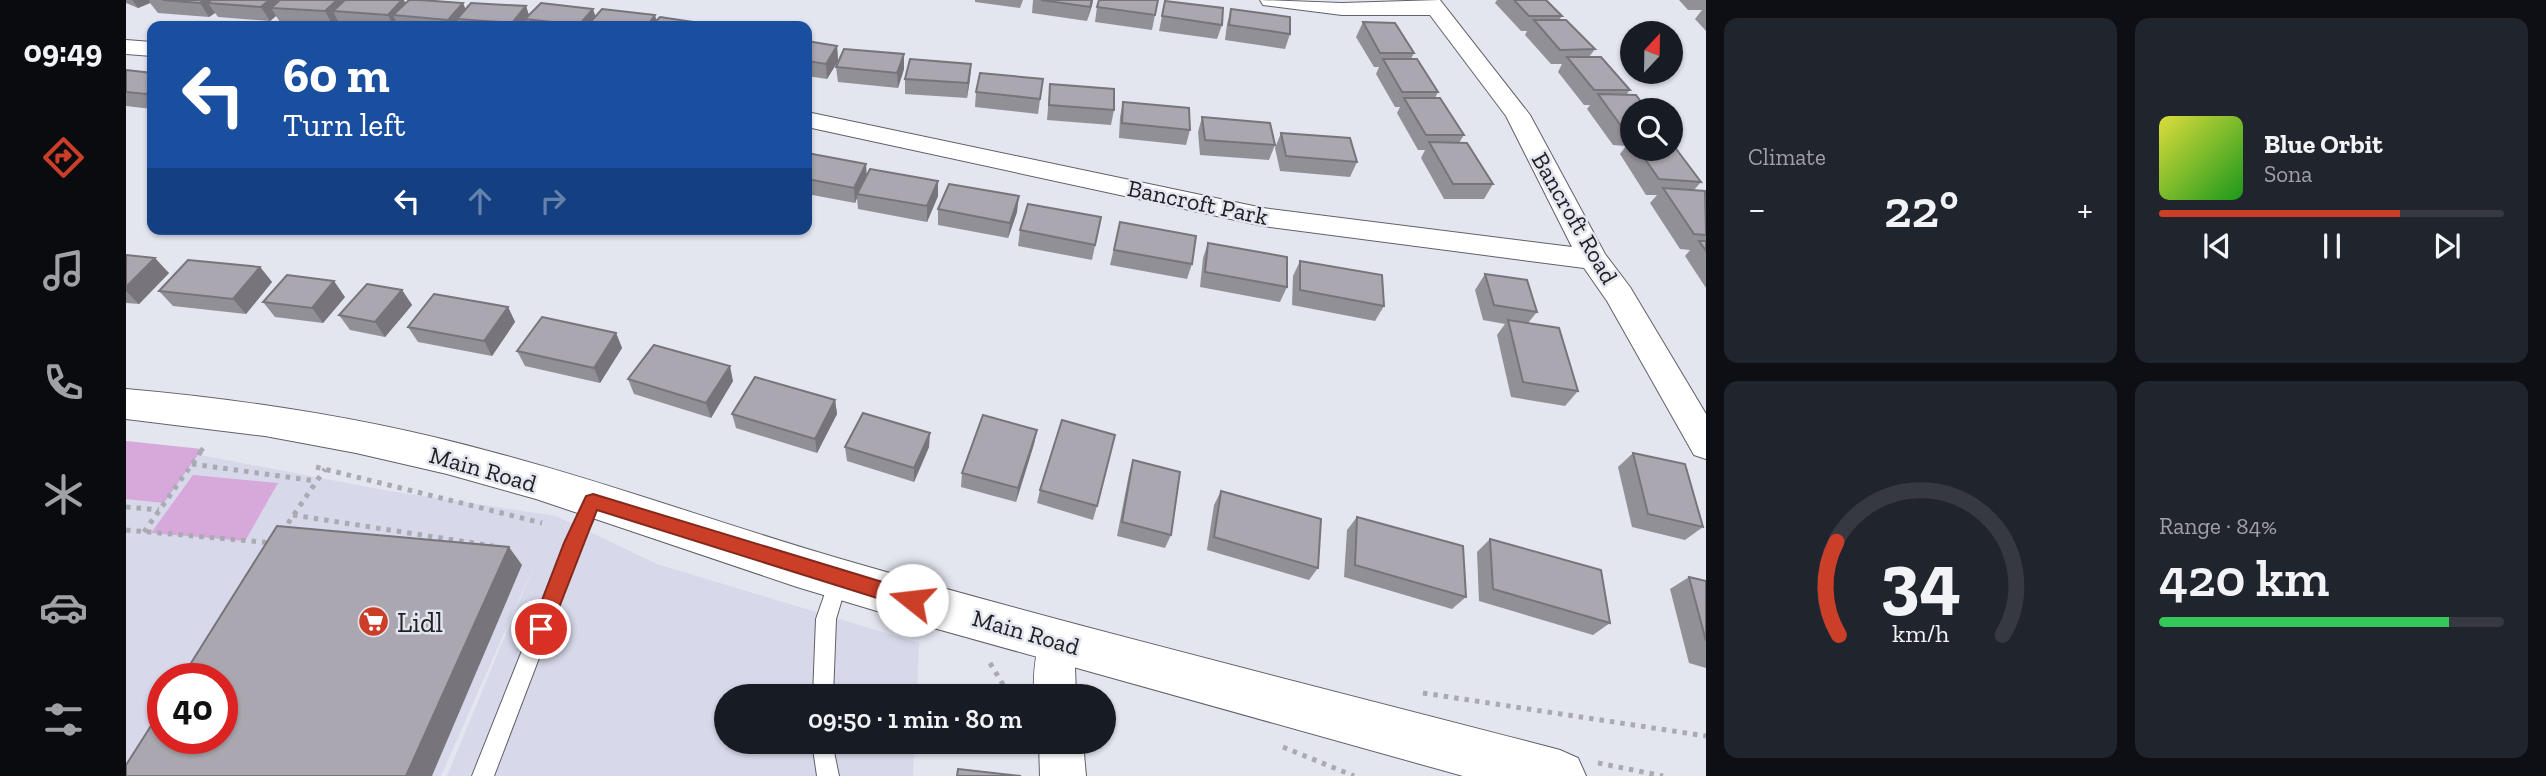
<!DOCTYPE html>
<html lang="en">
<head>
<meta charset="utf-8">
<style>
	:root { --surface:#171b24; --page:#20242c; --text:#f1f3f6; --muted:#9ea1a6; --line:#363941; --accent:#cb3f29 }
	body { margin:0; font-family:"Zilla Slab",serif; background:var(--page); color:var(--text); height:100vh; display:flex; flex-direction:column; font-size:26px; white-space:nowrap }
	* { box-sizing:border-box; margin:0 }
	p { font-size:23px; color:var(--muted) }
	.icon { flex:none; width:38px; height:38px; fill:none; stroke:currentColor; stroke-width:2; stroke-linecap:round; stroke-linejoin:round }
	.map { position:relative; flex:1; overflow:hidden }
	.panel { display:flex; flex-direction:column; gap:18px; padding:18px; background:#0d0f14; width:840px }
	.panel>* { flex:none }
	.top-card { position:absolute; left:21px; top:21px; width:665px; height:214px; border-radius:14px; box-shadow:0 2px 5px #0004; background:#1a4fa0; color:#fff; overflow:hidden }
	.needle { width:46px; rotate:22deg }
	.buttons { position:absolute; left:1494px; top:21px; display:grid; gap:14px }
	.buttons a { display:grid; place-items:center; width:63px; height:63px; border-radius:50%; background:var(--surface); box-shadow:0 2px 5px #0004; font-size:35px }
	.speed { position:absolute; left:21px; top:663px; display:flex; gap:14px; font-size:35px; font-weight:700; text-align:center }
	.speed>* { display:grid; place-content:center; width:91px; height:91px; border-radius:50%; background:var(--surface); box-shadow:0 2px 5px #0004; line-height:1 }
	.speed .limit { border:10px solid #d22; background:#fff; color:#111 }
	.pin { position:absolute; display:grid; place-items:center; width:60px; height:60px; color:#fff; margin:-30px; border:4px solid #fff; border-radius:50%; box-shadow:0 2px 7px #0007 }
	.me { position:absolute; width:77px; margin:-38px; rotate:286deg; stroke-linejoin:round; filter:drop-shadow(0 0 5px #0008) }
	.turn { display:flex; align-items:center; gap:24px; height:147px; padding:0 21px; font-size:32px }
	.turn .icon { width:91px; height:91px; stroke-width:2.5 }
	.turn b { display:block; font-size:49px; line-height:60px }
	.lanes { display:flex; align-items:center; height:66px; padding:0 21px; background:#0003; justify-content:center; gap:35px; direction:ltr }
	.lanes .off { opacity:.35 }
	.big { font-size:52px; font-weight:600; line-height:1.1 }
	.panel .card { flex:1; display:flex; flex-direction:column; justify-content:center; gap:10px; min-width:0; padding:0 24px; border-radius:14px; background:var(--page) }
	.panel .dial { align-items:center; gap:0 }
	.dial svg { height:182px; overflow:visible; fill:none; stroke:var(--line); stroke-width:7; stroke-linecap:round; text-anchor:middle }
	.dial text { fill:var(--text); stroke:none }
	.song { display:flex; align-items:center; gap:21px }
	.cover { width:84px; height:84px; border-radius:10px; background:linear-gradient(135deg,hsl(60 70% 55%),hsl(120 70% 35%)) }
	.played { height:7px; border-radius:4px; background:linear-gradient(90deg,var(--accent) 70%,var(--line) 70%) }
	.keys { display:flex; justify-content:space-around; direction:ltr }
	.heat { display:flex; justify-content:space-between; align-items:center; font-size:38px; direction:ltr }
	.charge { height:10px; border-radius:5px; background:linear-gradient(90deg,#34c759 84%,var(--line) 0) }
	.panel .tiles { flex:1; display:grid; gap:18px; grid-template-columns:repeat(2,1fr) }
	.trip { position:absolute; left:588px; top:684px; width:402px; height:70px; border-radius:35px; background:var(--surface); box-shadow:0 2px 5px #0004; font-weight:600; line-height:70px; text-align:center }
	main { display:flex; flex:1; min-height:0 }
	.tab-bar { display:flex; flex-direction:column; width:126px; justify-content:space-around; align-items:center; background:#090b0e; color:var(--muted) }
	.tab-bar .icon { width:49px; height:49px }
	.tab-bar .selected { color:var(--accent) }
	.tab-bar b { font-size:32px; color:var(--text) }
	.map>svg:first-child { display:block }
	.built { fill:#d7d9ea; fill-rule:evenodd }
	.green { fill:#d7a8da }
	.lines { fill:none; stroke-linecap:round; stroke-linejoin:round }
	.lane-casing { stroke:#606169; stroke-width:2 }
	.street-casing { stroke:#606169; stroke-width:2 }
	.secondary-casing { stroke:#606169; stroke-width:2 }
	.path-far1 { stroke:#a9aab2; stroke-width:4.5; stroke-dasharray:3.5 5; stroke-linecap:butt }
	.path { stroke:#a9aab2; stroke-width:5; stroke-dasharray:4.5 6; stroke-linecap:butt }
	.lane { fill:#fff; fill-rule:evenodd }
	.street { fill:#fff; fill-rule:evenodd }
	.secondary { fill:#fff; fill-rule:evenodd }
	.wall { fill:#929097 }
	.shaded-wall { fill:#77757b }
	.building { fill:#aaa7b0; stroke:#77757b; stroke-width:2 }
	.route { fill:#cb3f29; stroke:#84291b; stroke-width:2 }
	.labels { text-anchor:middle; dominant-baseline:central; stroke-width:5; stroke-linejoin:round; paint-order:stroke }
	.street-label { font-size:24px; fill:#212125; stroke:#e3e5ef }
	.near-poi-label { font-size:28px; fill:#212125; stroke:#e3e5ef; text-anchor:start }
</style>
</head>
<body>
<main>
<nav class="tab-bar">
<b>09:49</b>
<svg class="icon selected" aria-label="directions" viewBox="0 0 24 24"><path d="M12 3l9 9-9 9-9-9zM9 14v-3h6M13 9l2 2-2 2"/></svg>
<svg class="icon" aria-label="music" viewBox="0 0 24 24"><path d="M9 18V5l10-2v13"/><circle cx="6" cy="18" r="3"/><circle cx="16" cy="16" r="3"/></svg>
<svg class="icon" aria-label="phone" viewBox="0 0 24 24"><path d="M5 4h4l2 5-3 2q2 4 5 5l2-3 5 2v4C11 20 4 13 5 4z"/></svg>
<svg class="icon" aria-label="climate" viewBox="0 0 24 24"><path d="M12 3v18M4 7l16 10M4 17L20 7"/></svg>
<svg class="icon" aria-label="car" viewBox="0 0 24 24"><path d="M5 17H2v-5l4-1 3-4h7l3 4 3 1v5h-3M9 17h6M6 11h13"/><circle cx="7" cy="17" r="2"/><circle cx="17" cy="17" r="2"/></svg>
<svg class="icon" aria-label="filters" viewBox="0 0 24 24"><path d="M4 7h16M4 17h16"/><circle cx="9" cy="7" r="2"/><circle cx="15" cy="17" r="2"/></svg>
</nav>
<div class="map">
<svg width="1580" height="776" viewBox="0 0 1580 776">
	<rect width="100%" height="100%" fill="#e3e5ef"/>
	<path class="built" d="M0 441 263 491 430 516 531 564 793 643 791 696H600V742H788L787 776H321L410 561 315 776H0ZM37 679H96V738H37Z"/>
	<g class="green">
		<polygon points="0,441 76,449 38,503 0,499"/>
		<polygon points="67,475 152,483 119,541 25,533"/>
	</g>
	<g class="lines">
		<defs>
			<g id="lane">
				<polygon points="467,494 473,496 476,501 457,543 368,776 346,776 439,543 461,496"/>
				<polygon points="713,571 720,573 722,579 710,619 707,696 687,696 690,619 706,573"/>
				<polygon points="686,742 706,742 713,776 691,776"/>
			</g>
			<g id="street">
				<polygon points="1134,0 1216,3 1314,0 1404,115 1479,254 1504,287 1580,414 1580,459 1568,455 1481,301 1458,268 1137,226 681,127 681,112 1137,208 1446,247 1380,116 1304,15 1216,15 1145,6 1137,5"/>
				<polygon points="0,40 26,42 26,56 0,54"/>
				<path d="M933 622 948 628 954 642 949 667 950 696H908C907 672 909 651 918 628Z"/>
				<polygon points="913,742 957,742 960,776 914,776"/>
			</g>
			<path id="secondary" d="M0 389C124 400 246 419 366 452 484 483 598 525 715 559 953 628 1194 687 1434 750L1452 758 1460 776H1337L804 627 671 587 410 499 321 474 230 453 139 436 0 419Z"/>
		</defs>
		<use href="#lane" class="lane-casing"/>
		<use href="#street" class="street-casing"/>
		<use href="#secondary" class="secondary-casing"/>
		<polyline class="path-far1" points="75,451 78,447"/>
		<g class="path">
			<polyline points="66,464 190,481"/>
			<polyline points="190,467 416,523"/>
			<polyline points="0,507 33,510"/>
			<polyline points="167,515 367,546"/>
			<polyline points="0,530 147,543"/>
			<polyline points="18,532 76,450"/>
			<polyline points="156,532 199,469"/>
			<polyline points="864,663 884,696"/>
			<polyline points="1297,693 1580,736"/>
			<polyline points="1157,747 1228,776"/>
			<polyline points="1472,763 1537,776"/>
		</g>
		<use href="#lane" class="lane"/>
		<use href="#street" class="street"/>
		<use href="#secondary" class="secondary"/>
	</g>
	<g class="wall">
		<polygon points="0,0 219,0 280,3 340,9 400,6 403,15 469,16 530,20 587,26 402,26 402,25 401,26 215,26 212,21 207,26 154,22 150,16 144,21 92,17 89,13 83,17 32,13 24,3 12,8 0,3"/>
		<polygon points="849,0 897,0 894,8 849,2"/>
		<polygon points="907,0 967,0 961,21 906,13"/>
		<polygon points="1032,0 1026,30 969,22 971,7"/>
		<polygon points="1371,0 1420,0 1436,16 1433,20 1469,49 1463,57 1504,90 1500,95 1507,110 1507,149 1545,149 1575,182 1568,190 1580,192 1580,288 1559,256 1564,250 1554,249 1524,203 1531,195 1520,195 1494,154 1500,146 1487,145 1461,109 1464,105 1458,105 1432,72 1436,64 1425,64 1399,35 1401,31 1395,31 1369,3"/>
		<polygon points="1553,0 1580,0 1580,31 1569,19 1576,10 1562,10"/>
		<polygon points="1039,1 1096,25 1091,39 1033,31"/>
		<polygon points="1105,9 1164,34 1159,49 1099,40 1101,24"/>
		<polygon points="1237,22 1288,53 1285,59 1312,92 1309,98 1338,135 1333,143 1367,184 1358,199 1318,199 1295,158 1299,150 1292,150 1271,113 1274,107 1269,107 1250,74 1253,67 1248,67 1230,37"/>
		<polygon points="681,41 711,46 712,61 701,79 681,76"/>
		<polygon points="778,54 778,69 772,88 712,82 710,67"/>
		<polygon points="845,64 844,79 841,98 779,94 779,79"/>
		<polygon points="0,70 26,73 26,109 0,106"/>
		<polygon points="917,79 912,114 849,107 850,92"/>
		<polygon points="924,84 988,110 985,125 921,120"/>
		<polygon points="997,102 1064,130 1060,145 993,138 994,117"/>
		<polygon points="1076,117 1149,145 1143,160 1074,155 1072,132"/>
		<polygon points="1155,133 1231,162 1224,177 1154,171 1149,148"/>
		<polygon points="681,153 741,175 812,196 801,222 732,209 731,198 729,203 681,194"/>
		<polygon points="812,209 891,212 882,238 812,225"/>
		<polygon points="975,217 966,260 892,246 894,230"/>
		<polygon points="994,222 1066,264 1061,279 984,265"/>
		<polygon points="1082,243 1161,287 1154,302 1074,287 1077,258"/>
		<polygon points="0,255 43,273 13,304 0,303"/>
		<polygon points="1174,261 1258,306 1249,321 1166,305 1167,276"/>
		<polygon points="134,267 146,282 120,314 47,306 33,291"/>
		<polygon points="1359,274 1411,312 1402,323 1452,391 1439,406 1385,397 1371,335 1379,324 1357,320 1349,290"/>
		<polygon points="276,290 286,305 259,337 224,330 213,315"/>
		<polygon points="219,297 197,323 149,317 137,302"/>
		<polygon points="382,307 389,322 366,356 292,342 282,327"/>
		<polygon points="490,333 496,348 474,383 399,366 391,351"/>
		<polygon points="502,379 607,381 585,418 508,394"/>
		<polygon points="709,400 711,414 691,453 610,428 606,414"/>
		<polygon points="911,430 908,444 890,502 835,487 836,473"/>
		<polygon points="719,447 803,447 788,482 721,461"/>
		<polygon points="1507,453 1577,527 1559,540 1506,527 1492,467"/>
		<polygon points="1007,460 1045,535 1039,548 991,536 1003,474"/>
		<polygon points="914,490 971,506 967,520 911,503"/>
		<polygon points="1095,491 1192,568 1183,580 1081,550 1088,505"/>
		<polygon points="1231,517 1340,597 1326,609 1218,577 1221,530"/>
		<polygon points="1364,539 1484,623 1467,635 1353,601 1351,552"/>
		<polygon points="1563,577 1580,581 1580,668 1563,663 1544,589"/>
	</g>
	<g class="shaded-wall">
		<polygon points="6,0 23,0 24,3 12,8"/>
		<polygon points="78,0 102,0 82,3 89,13 83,17 74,3"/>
		<polygon points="143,0 159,0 145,8 150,16 144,21 135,7"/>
		<polygon points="211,0 219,0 207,11 212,21 207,26 199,11"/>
		<polygon points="276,0 278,0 284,13 267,15 272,26 267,26 262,15"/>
		<polygon points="966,0 967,0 966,6 961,21"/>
		<polygon points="337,3 343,17 331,19 334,26 325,26 322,20"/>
		<polygon points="400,6 404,19 399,19 402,25 401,26 387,26 386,23"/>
		<polygon points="467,9 472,24 461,26 453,26"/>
		<polygon points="529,15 532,26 521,26"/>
		<polygon points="711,46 712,61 701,79 700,64"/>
		<polygon points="778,54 778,69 772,88 771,73"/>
		<polygon points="845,64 844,79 841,98 842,83"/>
		<polygon points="26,89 26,103 20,94"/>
		<polygon points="740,164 741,179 731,194 731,198 729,203 728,188"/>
		<polygon points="812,181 812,196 801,222 801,206"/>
		<polygon points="893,196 891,212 882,238 884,223"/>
		<polygon points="29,258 43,273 13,304 0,291 0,287"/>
		<polygon points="134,267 146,282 120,314 107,299"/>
		<polygon points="208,281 219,297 197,323 186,308"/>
		<polygon points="276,290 286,305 259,337 249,322"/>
		<polygon points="382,307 389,322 366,356 358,341"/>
		<polygon points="490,333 496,348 474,383 468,368"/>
		<polygon points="604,366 607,381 585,418 580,403"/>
		<polygon points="709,400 711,414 691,453 689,439"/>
		<polygon points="911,430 908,444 890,502 892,488"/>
		<polygon points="804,433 803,447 788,482 788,468"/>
		<polygon points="383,547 396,565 306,776 280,776"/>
	</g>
	<g class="building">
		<polygon points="37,0 78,0 74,3"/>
		<polygon points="85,0 143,0 135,7 82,3"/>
		<polygon points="154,0 211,0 199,11 145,8"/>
		<polygon points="219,0 276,0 262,15 207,11"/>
		<polygon points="283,0 294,0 337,3 322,20 267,15"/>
		<polygon points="915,0 966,0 964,7"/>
		<polygon points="973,0 1032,0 1029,15 971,7"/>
		<polygon points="1388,0 1420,0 1436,16 1403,16"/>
		<polygon points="1039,1 1097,8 1096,25 1036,16"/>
		<polygon points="345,3 400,6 386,23 331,19"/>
		<polygon points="415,3 467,9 453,25 399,19"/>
		<polygon points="476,9 529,15 521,26 461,26"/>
		<polygon points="1105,9 1164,17 1164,34 1103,25"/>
		<polygon points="534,17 587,25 586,26 525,26"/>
		<polygon points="1408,20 1440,20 1469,49 1434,50"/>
		<polygon points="1237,22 1269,23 1288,53 1254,53"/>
		<polygon points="681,41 711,46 700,64 681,61"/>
		<polygon points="718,49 778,54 771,73 710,67"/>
		<polygon points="1441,57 1475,57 1504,90 1468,90"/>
		<polygon points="784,59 845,64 842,83 779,79"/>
		<polygon points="1257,59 1291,59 1312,92 1276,92"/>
		<polygon points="0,70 26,73 26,89 20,94 0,92"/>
		<polygon points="854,73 917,79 914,99 850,92"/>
		<polygon points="924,84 988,89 988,110 923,105"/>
		<polygon points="1472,94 1510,95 1521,110 1507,110 1507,130 1498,130"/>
		<polygon points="1278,98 1314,98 1338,135 1300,135"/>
		<polygon points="997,102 1063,108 1064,130 996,123"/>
		<polygon points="1076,117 1144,123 1149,145 1079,140"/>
		<polygon points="1155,133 1224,138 1231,162 1160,156"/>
		<polygon points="1303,142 1341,143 1367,184 1327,184"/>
		<polygon points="1545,142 1575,182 1533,179 1512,149 1545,149"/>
		<polygon points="681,153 740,164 728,188 681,179"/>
		<polygon points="744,169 812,181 801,206 731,194"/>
		<polygon points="823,184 893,196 884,223 812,209"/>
		<polygon points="1537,188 1579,191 1580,235 1568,234"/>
		<polygon points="902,204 975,217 969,245 894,230"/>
		<polygon points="994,222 1070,236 1066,264 988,250"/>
		<polygon points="1573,241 1580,241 1580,251"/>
		<polygon points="1082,243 1161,257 1161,287 1079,272"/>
		<polygon points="0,255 29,258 0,287"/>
		<polygon points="62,260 134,267 107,299 33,291"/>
		<polygon points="1174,261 1256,275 1258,306 1174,290"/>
		<polygon points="1359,274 1401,280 1411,312 1368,305"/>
		<polygon points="161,275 208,281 186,308 137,302"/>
		<polygon points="241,284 276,290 249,322 213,315"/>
		<polygon points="308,294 382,307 358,341 282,327"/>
		<polygon points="416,317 490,333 468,368 391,351"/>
		<polygon points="1382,320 1433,328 1452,391 1397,382"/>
		<polygon points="528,345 604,366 580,403 502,379"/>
		<polygon points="629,377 709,400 689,439 606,414"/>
		<polygon points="737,413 804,433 788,468 719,447"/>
		<polygon points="857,415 911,430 892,488 836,473"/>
		<polygon points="936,420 989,435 971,506 914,490"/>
		<polygon points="1507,453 1559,464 1577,527 1522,514"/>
		<polygon points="1007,460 1054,472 1045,535 996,522"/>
		<polygon points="1095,491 1195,519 1192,568 1088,537"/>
		<polygon points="1231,517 1337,546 1340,597 1229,565"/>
		<polygon points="151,526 383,547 280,776 0,776 0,765 37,707 37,738 96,738 96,679 55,679"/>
		<polygon points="1364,539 1475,570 1484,623 1367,589"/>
		<polygon points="1563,577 1580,581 1580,641"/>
		<polygon points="832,769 895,776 831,776"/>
	</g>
	<polygon class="route" points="467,494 786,591 793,594 796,600 793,606 786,609 471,510 422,636 415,639 408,636 405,629 438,543 460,496"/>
	<defs>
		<symbol id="supermarket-disc" viewBox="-11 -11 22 22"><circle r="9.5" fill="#cb3f29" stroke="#e3e5ef"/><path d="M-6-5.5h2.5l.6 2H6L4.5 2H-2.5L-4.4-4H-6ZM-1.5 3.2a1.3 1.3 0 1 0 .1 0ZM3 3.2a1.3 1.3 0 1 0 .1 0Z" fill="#fff"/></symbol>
	</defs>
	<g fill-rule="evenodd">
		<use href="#supermarket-disc" x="230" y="604" width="35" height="35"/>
	</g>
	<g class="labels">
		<g class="street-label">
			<text transform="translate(1072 202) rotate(12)">Bancroft Park</text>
			<text transform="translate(1449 218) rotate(60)">Bancroft Road</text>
			<text transform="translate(357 469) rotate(16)">Main Road</text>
			<text transform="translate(900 632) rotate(16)">Main Road</text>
		</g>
		<g class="near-poi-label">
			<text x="271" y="622">Lidl</text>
		</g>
	</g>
</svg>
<div class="buttons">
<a><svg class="needle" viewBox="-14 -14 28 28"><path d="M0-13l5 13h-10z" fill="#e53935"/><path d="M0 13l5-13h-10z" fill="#9ea1a6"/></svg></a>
<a><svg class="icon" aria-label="search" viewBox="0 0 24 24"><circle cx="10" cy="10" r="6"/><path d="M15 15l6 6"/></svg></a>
</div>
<div class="speed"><div class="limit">40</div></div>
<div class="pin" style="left:415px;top:629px;background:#d93025"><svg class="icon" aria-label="arrive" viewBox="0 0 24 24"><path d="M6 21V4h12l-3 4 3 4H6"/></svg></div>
<svg class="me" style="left:786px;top:600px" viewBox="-20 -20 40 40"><circle r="19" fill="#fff"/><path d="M0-13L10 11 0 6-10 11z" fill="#cb3f29"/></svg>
<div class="trip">09:50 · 1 min · 80 m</div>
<div class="top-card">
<div class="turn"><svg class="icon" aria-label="left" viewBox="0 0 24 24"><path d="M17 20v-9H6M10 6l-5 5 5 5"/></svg><div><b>60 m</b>Turn left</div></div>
<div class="lanes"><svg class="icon" aria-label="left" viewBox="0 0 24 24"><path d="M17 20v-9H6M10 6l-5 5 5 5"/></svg><svg class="icon off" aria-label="ahead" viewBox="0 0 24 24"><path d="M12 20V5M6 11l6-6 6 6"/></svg><svg class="icon off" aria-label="right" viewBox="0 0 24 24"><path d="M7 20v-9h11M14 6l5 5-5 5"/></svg></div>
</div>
</div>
<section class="panel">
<div class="tiles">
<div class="card"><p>Climate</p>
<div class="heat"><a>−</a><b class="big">22°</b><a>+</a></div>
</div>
<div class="card">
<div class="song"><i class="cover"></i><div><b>Blue Orbit</b><p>Sona</p></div></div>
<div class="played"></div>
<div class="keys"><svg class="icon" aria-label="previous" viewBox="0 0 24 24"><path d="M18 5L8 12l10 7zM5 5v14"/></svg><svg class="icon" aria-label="pause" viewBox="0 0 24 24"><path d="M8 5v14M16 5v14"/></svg><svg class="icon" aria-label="next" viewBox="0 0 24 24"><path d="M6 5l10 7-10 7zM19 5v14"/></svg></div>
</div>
<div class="card dial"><svg viewBox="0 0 100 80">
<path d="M14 69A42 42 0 1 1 86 69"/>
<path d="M14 69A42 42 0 0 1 13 28" stroke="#cb3f29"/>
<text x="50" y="56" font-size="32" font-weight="700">34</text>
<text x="50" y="72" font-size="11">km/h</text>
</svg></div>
<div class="card"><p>Range · 84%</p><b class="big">420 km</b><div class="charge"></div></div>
</div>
</section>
</main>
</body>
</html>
